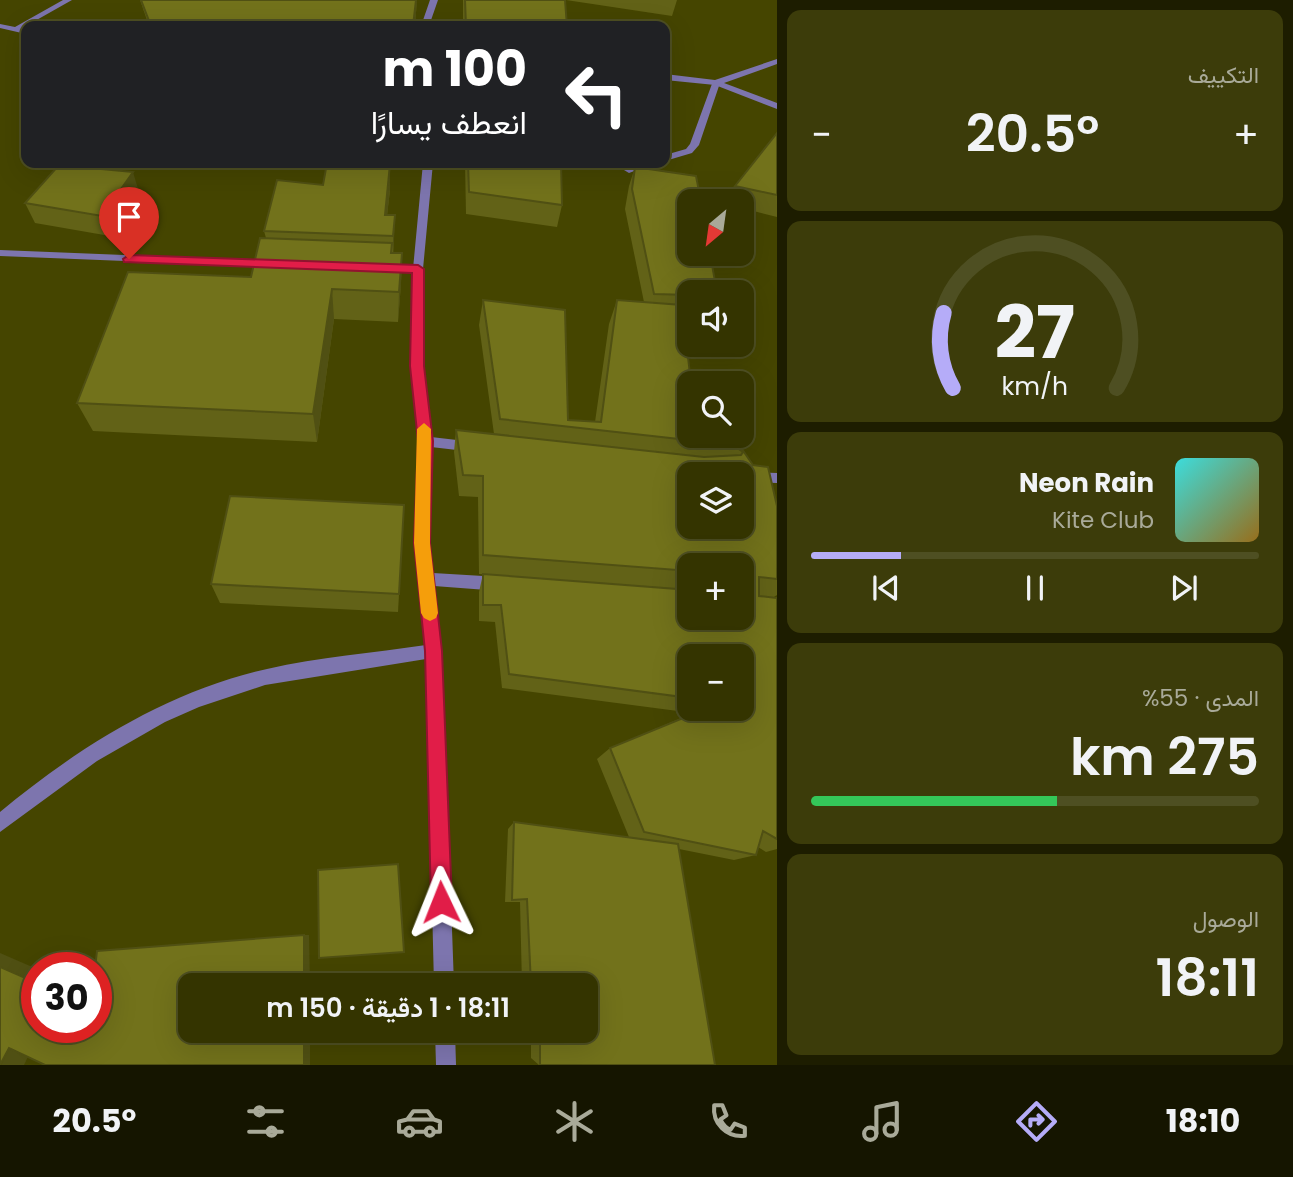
<!DOCTYPE html>
<html lang="ar">
<head>
<meta charset="utf-8">
<style>
	:root { --surface:#343400; --page:#3c3c0a; --text:#f1f3f6; --muted:#a9aa99; --line:#4e4f22; --accent:#b5acf8 }
	body { margin:0; font-family:Poppins,Vazirmatn,sans-serif; background:var(--page); color:var(--text); direction:rtl; height:100vh; display:flex; flex-direction:column; font-size:26px; white-space:nowrap }
	* { box-sizing:border-box; margin:0 }
	p { font-size:23px; color:var(--muted) }
	.icon { flex:none; width:38px; height:38px; fill:none; stroke:currentColor; stroke-width:2; stroke-linecap:round; stroke-linejoin:round }
	.map { position:relative; flex:1; overflow:hidden; direction:ltr }
	.panel { display:flex; flex-direction:column; gap:10px; padding:10px; background:#1d1d00; width:516px }
	.panel>* { flex:none }
	.top-card { position:absolute; left:21px; top:21px; width:649px; height:147px; border-radius:14px; box-shadow:0 7px 28px #0002,0 0 0 2px var(--line); direction:rtl; background:#202124; color:#fff; overflow:hidden }
	.needle { width:46px; rotate:209deg }
	.fabs { position:absolute; left:677px; top:189px; display:grid; gap:14px }
	.fabs a { display:grid; place-items:center; width:77px; height:77px; border-radius:14px; background:var(--surface); box-shadow:0 7px 28px #0002,0 0 0 2px var(--line); font-size:35px }
	.speed { position:absolute; left:21px; top:952px; display:flex; gap:14px; font-size:35px; font-weight:700; text-align:center }
	.speed>* { display:grid; place-content:center; width:91px; height:91px; border-radius:50%; background:var(--surface); box-shadow:0 7px 28px #0002,0 0 0 2px var(--line); line-height:1 }
	.speed .limit { border:10px solid #d22; background:#fff; color:#111 }
	.pin { position:absolute; display:grid; place-items:center; width:60px; height:60px; color:#fff; margin:-72px -30px; border-radius:50% 50% 50% 0; rotate:-45deg; box-shadow:0 0 7px #0007 }
	.pin .icon { rotate:45deg }
	.me { position:absolute; width:77px; margin:-38px; rotate:358deg; stroke-linejoin:round; filter:drop-shadow(0 0 5px #0008) }
	.turn { display:flex; align-items:center; gap:24px; height:147px; padding:0 28px; font-size:32px }
	.turn .icon { width:91px; height:91px; stroke-width:2.5 }
	.turn b { display:block; font-size:49px; line-height:60px }
	.big { font-size:52px; font-weight:600; line-height:1.1 }
	.panel .widget { flex:1; display:flex; flex-direction:column; justify-content:center; gap:10px; min-width:0; padding:0 24px; border-radius:14px; background:var(--page) }
	.panel .dial { align-items:center; gap:0 }
	.dial svg { height:182px; overflow:visible; fill:none; stroke:var(--line); stroke-width:7; stroke-linecap:round; text-anchor:middle }
	.dial text { fill:var(--text); stroke:none }
	.song { display:flex; align-items:center; gap:21px }
	.cover { width:84px; height:84px; border-radius:10px; background:linear-gradient(135deg,hsl(180 70% 55%),hsl(40 70% 35%)) }
	.played { height:7px; border-radius:4px; background:linear-gradient(90deg,var(--accent) 20%,var(--line) 20%) }
	.keys { display:flex; justify-content:space-around; direction:ltr }
	.heat { display:flex; justify-content:space-between; align-items:center; font-size:38px; direction:ltr }
	.charge { height:10px; border-radius:5px; background:linear-gradient(90deg,#34c759 55%,var(--line) 0) }
	.trip { position:absolute; left:178px; top:973px; width:420px; height:70px; border-radius:14px; background:var(--surface); box-shadow:0 7px 28px #0002,0 0 0 2px var(--line); font-weight:600; line-height:70px; text-align:center; direction:rtl }
	.tabs { display:flex; height:112px; justify-content:space-around; align-items:center; background:#151500; color:var(--muted) }
	.tabs .icon { width:49px; height:49px }
	.tabs .selected { color:var(--accent) }
	.tabs b { font-size:32px; color:var(--text) }
	main { display:flex; flex:1; min-height:0 }
	.map>svg:first-child { display:block }
	.lines { fill:none; stroke-linecap:round; stroke-linejoin:round }
	.lane { fill:#7d75ae; fill-rule:evenodd }
	.street { fill:#7d75ae; fill-rule:evenodd }
	.wall { fill:#626217; fill-rule:evenodd }
	.shaded-wall { fill:#505013 }
	.building { fill:#72721b; stroke:#505013; stroke-width:2; fill-rule:evenodd }
	.route { fill:#e11d48; stroke:#92132f; stroke-width:2 }
	.slow { fill:#f59e0b }
</style>
</head>
<body>
<main>
<section class="panel">
<div class="widget"><p>التكييف</p>
<div class="heat"><a>−</a><b class="big">20.5°</b><a>+</a></div>
</div>
<div class="widget dial"><svg viewBox="0 0 100 80">
<path d="M14 69A42 42 0 1 1 86 69"/>
<path d="M14 69A42 42 0 0 1 10 36" stroke="#b5acf8"/>
<text x="50" y="56" font-size="32" font-weight="700">27</text>
<text x="50" y="72" font-size="11">km/h</text>
</svg></div>
<div class="widget">
<div class="song"><i class="cover"></i><div><b>Neon Rain</b><p>Kite Club</p></div></div>
<div class="played"></div>
<div class="keys"><svg class="icon" aria-label="previous" viewBox="0 0 24 24"><path d="M18 5L8 12l10 7zM5 5v14"/></svg><svg class="icon" aria-label="pause" viewBox="0 0 24 24"><path d="M8 5v14M16 5v14"/></svg><svg class="icon" aria-label="next" viewBox="0 0 24 24"><path d="M6 5l10 7-10 7zM19 5v14"/></svg></div>
</div>
<div class="widget"><p>المدى · 55%</p><b class="big">275 km</b><div class="charge"></div></div>
<div class="widget"><p>الوصول</p><b class="big">18:11</b></div>
</section>
<div class="map">
<svg width="777" height="1065" viewBox="0 0 777 1065">
	<rect width="100%" height="100%" fill="#454500"/>
	<g class="lines">
		<g class="lane">
			<polygon points="713,81 720,83 699,145 692,153 665,161 665,155 686,149 690,144"/>
			<polygon points="642,163 656,163 629,173 624,170"/>
		</g>
		<g class="street">
			<polygon points="63,0 72,0 26,26 23,29 26,30 26,34 0,28 0,24 15,27"/>
			<polygon points="430,0 438,0 429,26 421,26"/>
			<polygon points="777,59 777,64 724,83 777,103 777,109 715,85 665,80 665,74 715,80"/>
			<path d="M423 163H433L423 269V366L431 437 474 442 480 447 474 452 431 447 429 543 433 573 500 577 505 579 507 584 505 589 500 591 434 586 442 651 454 985H434L426 659 265 685 199 707 165 722 97 761 0 832V812C77 748 168 691 267 669 319 657 373 653 426 645L415 543 419 441 411 366 413 269Z"/>
			<polygon points="0,250 273,261 278,264 273,267 0,256"/>
			<polygon points="742,472 777,473 777,483 742,482 742,474 737,474"/>
			<polygon points="435,1031 455,1031 456,1065 436,1065"/>
		</g>
	</g>
	<g class="wall">
		<polygon points="140,0 417,0 415,26 149,26"/>
		<polygon points="463,0 565,0 567,26 463,26"/>
		<polygon points="566,0 677,0 672,16"/>
		<polygon points="777,133 777,217 742,208 742,201 727,201 735,186"/>
		<polygon points="465,163 561,163 562,205 557,227 466,214"/>
		<polygon points="390,164 390,190 387,215 394,241 393,253 402,253 401,284 398,322 334,319 317,442 93,431 77,403 251,277 266,238 264,231 323,185"/>
		<path d="M635 167 690 292V315L683 314 690 436H733L777 506V595L774 597 777 598V849L766 852 758 847 756 855 734 860 679 849 715 1065H539L531 1058V1031H586V985H522L520 902H505L508 829 514 822 629 837 597 759 610 748 693 713 502 688 495 622 479 621V592L483 574 584 582 479 574 478 497 459 496 454 452 456 430 494 434 479 325 483 300 568 420 595 422 609 324 617 300 644 302 625 209 629 186ZM690 565H742L690 618ZM690 656 742 709H690Z"/>
		<polygon points="139,192 110,236 35,223 25,203"/>
		<polygon points="404,505 398,612 220,603 211,584"/>
	</g>
	<g class="shaded-wall">
		<polygon points="416,0 417,0 415,26 413,26"/>
		<polygon points="390,164 390,190 385,235 385,215"/>
		<polygon points="133,172 139,192 110,236 102,216"/>
		<polygon points="395,215 394,241 393,262 393,236"/>
		<polygon points="402,253 401,284 398,322 399,292"/>
		<polygon points="332,289 334,319 317,442 313,414"/>
		<polygon points="304,935 309,935 310,985 304,985"/>
		<polygon points="0,953 37,969 37,983 0,967"/>
		<rect x="304" y="1031" width="6" height="34"/>
		<polygon points="36,1040 24,1065 1,1065 9,1048"/>
	</g>
	<g class="building">
		<polygon points="141,0 416,0 413,26 151,26"/>
		<polygon points="465,0 565,0 567,26 466,26"/>
		<polygon points="777,133 777,195 735,186"/>
		<polygon points="327,163 390,164 385,215 395,215 393,236 264,231 277,180 323,185"/>
		<polygon points="468,163 561,163 562,205 469,192"/>
		<polygon points="59,165 133,172 102,216 25,203"/>
		<polygon points="635,167 696,176 701,201 690,201 690,254 710,254 717,292 690,292 690,295 654,294 632,189"/>
		<polygon points="260,238 392,243 391,253 402,253 399,292 332,289 313,414 77,403 128,272 251,277"/>
		<path d="M483 300 565 310 568 420 601 422 617 300 682 305 691 383H690V436H733L753 465 768 467 777 506V579L759 577V596L777 598V839L763 831 756 855 644 832 610 748 705 709H742V656H690V698L509 674 501 605H483V574L690 590V618H742V565H690V571L483 555V476L463 475 456 430 704 457 741 455 743 452 733 445 500 419ZM690 474H742V527H690Z"/>
		<polygon points="230,496 404,505 399,594 211,584"/>
		<polygon points="514,822 678,844 715,1065 540,1065 540,1031 586,1031 586,985 531,985 527,899 512,900"/>
		<polygon points="398,864 404,952 319,958 318,870"/>
		<polygon points="304,935 304,985 191,985 191,1031 304,1031 304,1065 45,1065 9,1048 0,1065 0,967 37,983 37,1027 96,1027 96,968 95,968 97,951"/>
	</g>
	<polygon class="route" points="129,255 418,265 424,269 424,366 433,441 430,543 442,651 452,902 449,909 441,912 434,909 431,902 425,651 414,543 418,441 410,366 412,273 124,262 123,259"/>
	<polygon class="slow" points="424,423 431,429 430,543 438,613 436,618 430,621 424,618 421,613 414,543 417,429"/>
</svg>
<div class="fabs">
<a><svg class="needle" viewBox="-14 -14 28 28"><path d="M0-13l5 13h-10z" fill="#e53935"/><path d="M0 13l5-13h-10z" fill="#a9aa99"/></svg></a>
<a><svg class="icon" aria-label="sound" viewBox="0 0 24 24"><path d="M4 9h4l5-4v14l-5-4H4zM17 9q2 3 0 6"/></svg></a>
<a><svg class="icon" aria-label="search" viewBox="0 0 24 24"><circle cx="10" cy="10" r="6"/><path d="M15 15l6 6"/></svg></a>
<a><svg class="icon" aria-label="layers" viewBox="0 0 24 24"><path d="M12 4l9 5-9 5-9-5zM3 14l9 5 9-5"/></svg></a>
<a>+</a>
<a>−</a>
</div>
<div class="speed"><div class="limit">30</div></div>
<div class="pin" style="left:129px;top:259px;background:#d93025"><svg class="icon" aria-label="arrive" viewBox="0 0 24 24"><path d="M6 21V4h12l-3 4 3 4H6"/></svg></div>
<svg class="me" style="left:441px;top:902px" viewBox="-20 -20 40 40"><path d="M0-17L14 15 0 8-14 15z" fill="#e11d48" stroke="#fff" stroke-width="4"/></svg>
<div class="trip">18:11 · 1 دقيقة · 150 m</div>
<div class="top-card">
<div class="turn"><svg class="icon" aria-label="left" viewBox="0 0 24 24"><path d="M17 20v-9H6M10 6l-5 5 5 5"/></svg><div><b>100 m</b>انعطف يسارًا</div></div>
</div>
</div>
</main>
<nav class="tabs">
<b>18:10</b>
<svg class="icon selected" aria-label="directions" viewBox="0 0 24 24"><path d="M12 3l9 9-9 9-9-9zM9 14v-3h6M13 9l2 2-2 2"/></svg>
<svg class="icon" aria-label="music" viewBox="0 0 24 24"><path d="M9 18V5l10-2v13"/><circle cx="6" cy="18" r="3"/><circle cx="16" cy="16" r="3"/></svg>
<svg class="icon" aria-label="phone" viewBox="0 0 24 24"><path d="M5 4h4l2 5-3 2q2 4 5 5l2-3 5 2v4C11 20 4 13 5 4z"/></svg>
<svg class="icon" aria-label="climate" viewBox="0 0 24 24"><path d="M12 3v18M4 7l16 10M4 17L20 7"/></svg>
<svg class="icon" aria-label="car" viewBox="0 0 24 24"><path d="M5 17H2v-5l4-1 3-4h7l3 4 3 1v5h-3M9 17h6M6 11h13"/><circle cx="7" cy="17" r="2"/><circle cx="17" cy="17" r="2"/></svg>
<svg class="icon" aria-label="filters" viewBox="0 0 24 24"><path d="M4 7h16M4 17h16"/><circle cx="9" cy="7" r="2"/><circle cx="15" cy="17" r="2"/></svg>
<b>20.5°</b>
</nav>
</body>
</html>
